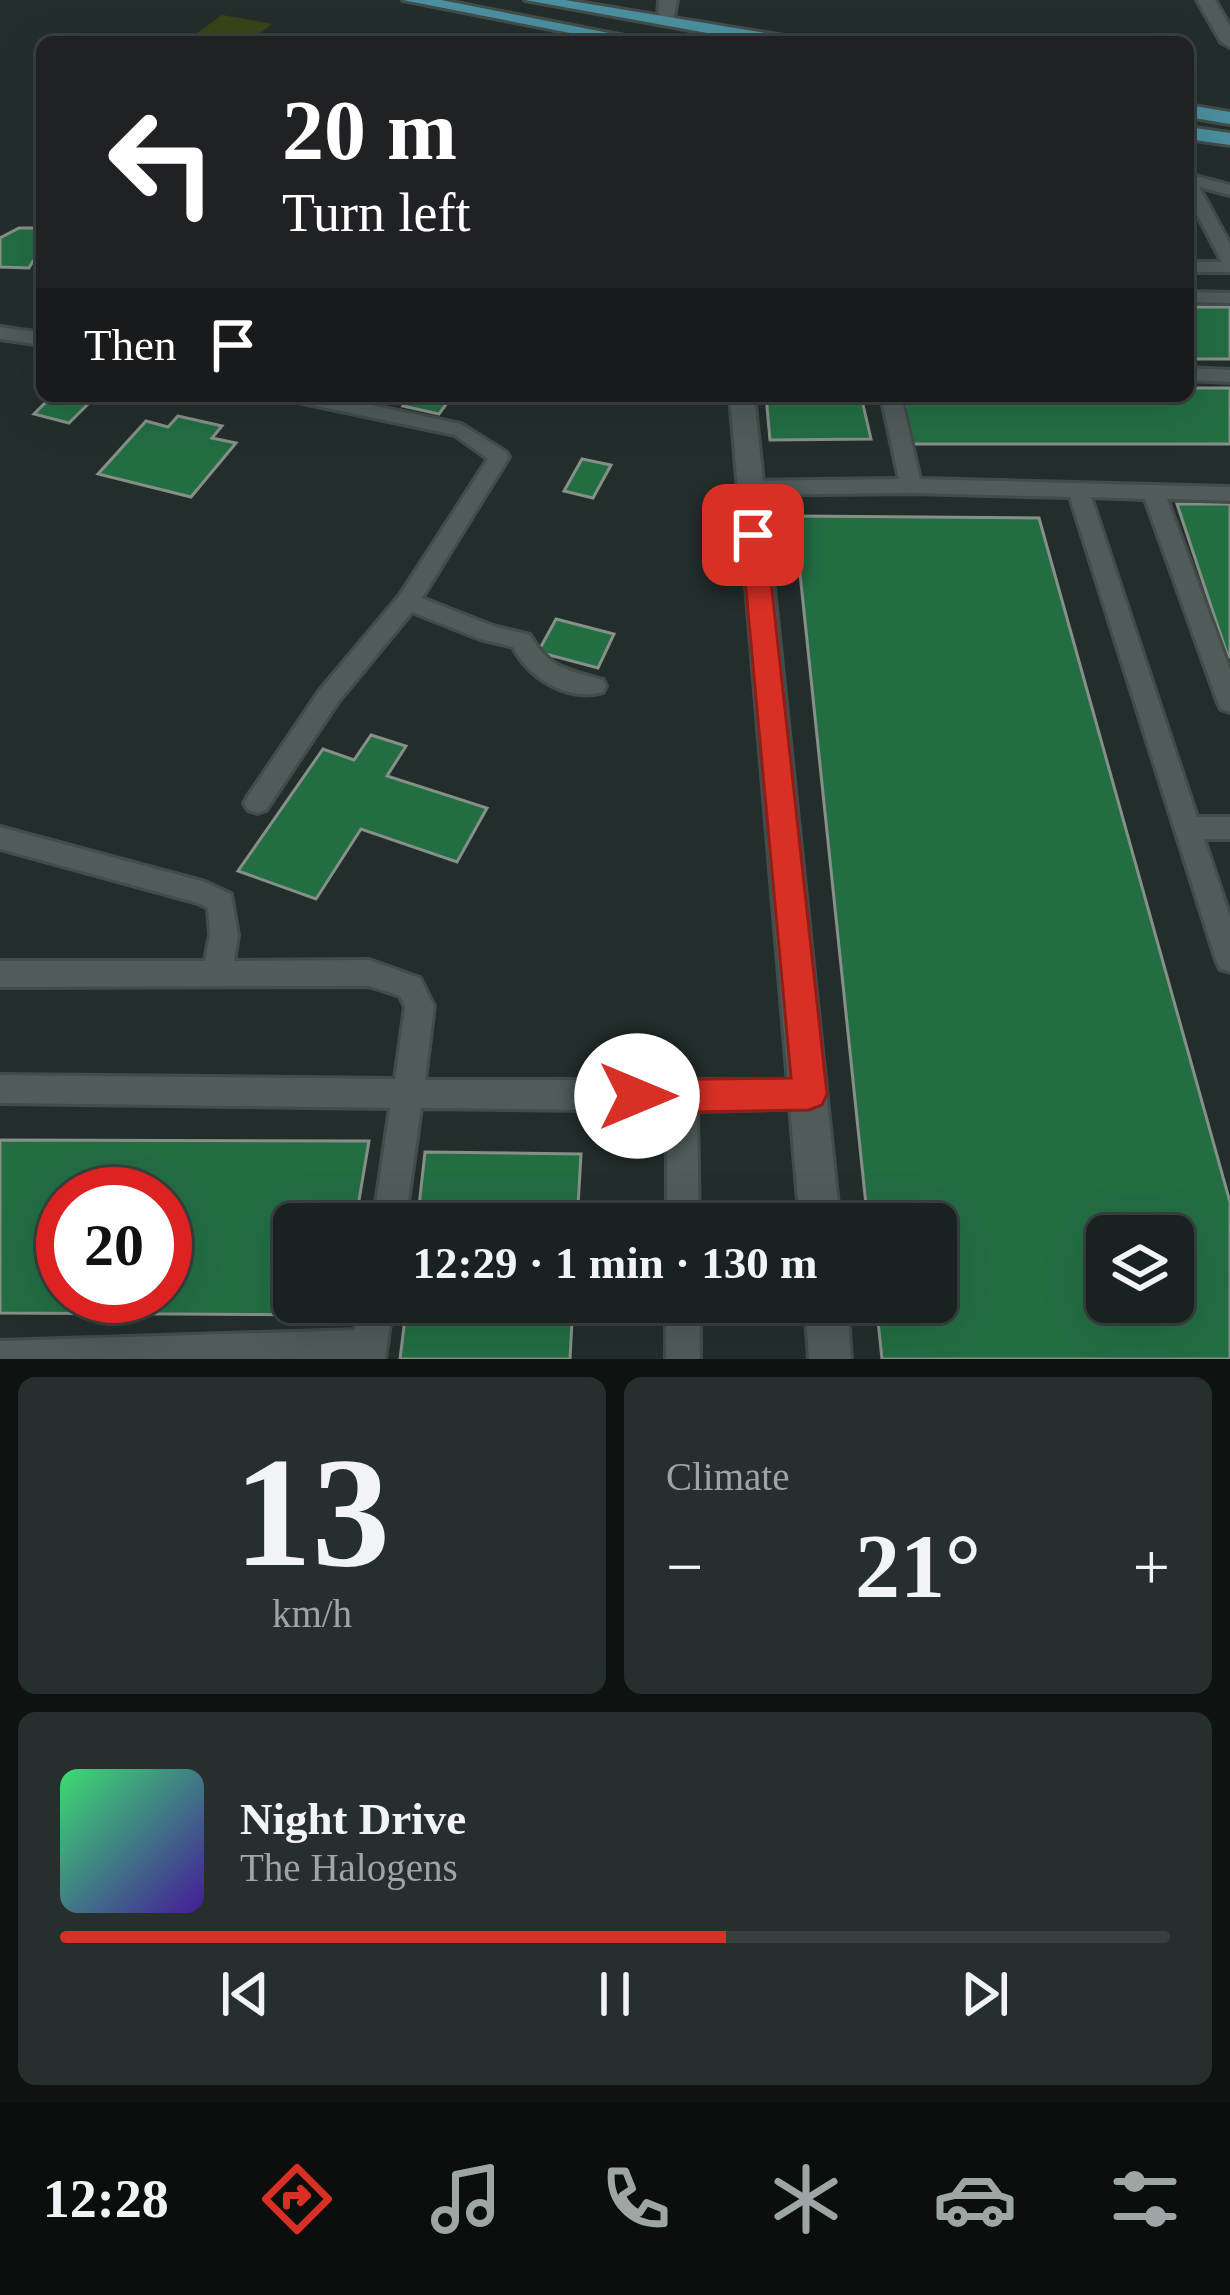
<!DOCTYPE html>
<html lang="en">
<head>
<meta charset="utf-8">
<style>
	:root { --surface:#1a2221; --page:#272f2e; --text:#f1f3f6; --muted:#9fa4a5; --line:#383f3f; --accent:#d93025 }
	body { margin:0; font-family:"Times New Roman",serif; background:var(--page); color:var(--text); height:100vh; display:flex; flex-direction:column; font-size:45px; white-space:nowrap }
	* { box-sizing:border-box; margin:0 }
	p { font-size:39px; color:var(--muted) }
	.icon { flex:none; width:66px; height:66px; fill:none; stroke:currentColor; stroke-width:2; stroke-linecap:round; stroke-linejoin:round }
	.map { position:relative; height:1359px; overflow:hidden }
	.details { display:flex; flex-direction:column; gap:18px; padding:18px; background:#0e1312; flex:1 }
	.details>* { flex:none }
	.banner { position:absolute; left:36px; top:36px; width:1158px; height:366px; border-radius:18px; box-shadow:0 12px 48px #0002,0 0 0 3px var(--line); background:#202124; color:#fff; overflow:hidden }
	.tools { position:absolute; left:1086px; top:1215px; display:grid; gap:24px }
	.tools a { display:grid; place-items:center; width:108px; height:108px; border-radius:18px; background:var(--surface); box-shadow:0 12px 48px #0002,0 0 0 3px var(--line); font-size:60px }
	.speed { position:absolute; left:36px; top:1167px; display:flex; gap:24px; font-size:60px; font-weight:700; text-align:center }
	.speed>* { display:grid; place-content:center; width:156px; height:156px; border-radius:50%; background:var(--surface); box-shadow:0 12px 48px #0002,0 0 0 3px var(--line); line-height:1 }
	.speed .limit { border:18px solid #d22; background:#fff; color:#111 }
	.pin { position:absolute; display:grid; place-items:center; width:102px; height:102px; color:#fff; margin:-51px; border-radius:24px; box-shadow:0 6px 18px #0006 }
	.me { position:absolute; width:132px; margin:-66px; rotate:90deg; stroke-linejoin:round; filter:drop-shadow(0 0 9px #0008) }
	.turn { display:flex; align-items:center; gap:42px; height:252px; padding:0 48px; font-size:54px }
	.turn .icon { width:156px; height:156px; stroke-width:2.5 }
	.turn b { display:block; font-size:84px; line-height:102px }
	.then { display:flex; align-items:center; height:114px; padding:0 48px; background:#0003; gap:24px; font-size:45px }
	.big { font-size:90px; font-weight:800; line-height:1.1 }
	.details .widget { flex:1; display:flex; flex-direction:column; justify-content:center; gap:18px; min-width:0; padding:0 42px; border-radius:18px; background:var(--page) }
	.details .dial { align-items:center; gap:0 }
	.dial b { font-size:156px; line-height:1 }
	.song { display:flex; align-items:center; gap:36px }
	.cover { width:144px; height:144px; border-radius:18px; background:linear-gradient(135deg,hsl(140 70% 55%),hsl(260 70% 35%)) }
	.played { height:12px; border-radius:6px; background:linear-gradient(90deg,var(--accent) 60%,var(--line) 60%) }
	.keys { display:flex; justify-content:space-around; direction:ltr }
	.heat { display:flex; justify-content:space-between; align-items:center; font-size:66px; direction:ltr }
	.details .tiles { flex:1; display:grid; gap:18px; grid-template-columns:1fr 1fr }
	.widget:last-child { grid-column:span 2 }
	.trip { position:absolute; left:273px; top:1203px; width:684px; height:120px; border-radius:18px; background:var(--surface); box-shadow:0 12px 48px #0002,0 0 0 3px var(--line); font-weight:800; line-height:120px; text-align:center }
	.tab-bar { display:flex; height:192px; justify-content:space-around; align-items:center; background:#0a0e0d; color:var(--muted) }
	.tab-bar .icon { width:84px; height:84px }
	.tab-bar .active { color:var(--accent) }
	.tab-bar b { font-size:54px; color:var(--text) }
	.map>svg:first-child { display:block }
	.green { fill:#374318 }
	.building { fill:#236d43; stroke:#869089; stroke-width:3; fill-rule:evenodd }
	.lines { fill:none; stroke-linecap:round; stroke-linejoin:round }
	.lane-casing { stroke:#424c4b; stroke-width:6 }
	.street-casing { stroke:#424c4b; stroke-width:6 }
	.primary-casing { stroke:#424c4b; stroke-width:6 }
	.lane { fill:#4f5c5a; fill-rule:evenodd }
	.street { fill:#4f5c5a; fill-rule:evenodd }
	.primary { fill:#4b909f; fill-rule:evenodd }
	.route { fill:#d93025; stroke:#8d1f18; stroke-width:3 }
</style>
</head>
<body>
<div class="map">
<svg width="1230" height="1359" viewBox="0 0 1230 1359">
	<rect width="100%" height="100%" fill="#232e2c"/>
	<polygon class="green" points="222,15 272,24 249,42 185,42"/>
	<g class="building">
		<polygon points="19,228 42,228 42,261 33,261 29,268 0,267 0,238"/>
		<rect x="1188" y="307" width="42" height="52"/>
		<polygon points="1188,388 1230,388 1230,444 912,444 903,396 1188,396"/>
		<polygon points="52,396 96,396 69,423 34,414"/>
		<polygon points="410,396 452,396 439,414 403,406"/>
		<polygon points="766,396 861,396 871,439 770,440"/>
		<polygon points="178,416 222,426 212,438 236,443 191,497 98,474 146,421 168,427"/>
		<polygon points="582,459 611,465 593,498 564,491"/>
		<polygon points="1177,504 1230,504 1230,657 1228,657"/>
		<path d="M794 516 1039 518 1230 1202V1359H882L876 1302H936V1224H868ZM1107 1236H1173V1302H1107Z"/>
		<polygon points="556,619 614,634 598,668 538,652"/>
		<polygon points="371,735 406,746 387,776 487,808 457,862 361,829 316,899 238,871 323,749 354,760"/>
		<path d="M0 1140 369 1141 355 1224H294V1302H342L340 1315 0 1313ZM63 1194H165V1296H63Z"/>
		<polygon points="425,1152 581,1154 577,1224 417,1224"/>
		<polygon points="407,1302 573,1302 570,1359 400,1359"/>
	</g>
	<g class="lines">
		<defs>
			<g id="lane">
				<polygon points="573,28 585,31 575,42 560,42"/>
				<polygon points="1188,174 1230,185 1230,195 1199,187 1230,244 1230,272 1188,272 1188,262 1222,262 1188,197"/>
				<polygon points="1188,292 1230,293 1230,303 1188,302"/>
				<polygon points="0,327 42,333 42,345 0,339"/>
				<polygon points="1188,368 1230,370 1230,382 1188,380"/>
				<path d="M288 396H327L461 424 506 452 509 457 422 598 493 626 530 635C549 669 568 670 603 680L606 686 603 692C567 702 529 678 513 647L480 639 412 612 338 702 266 810 257 813 248 810 244 803 248 796 320 690 400 595 488 459 455 435 298 402Z"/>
				<polygon points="881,396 901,396 920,479 1230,487 1230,501 1167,499 1230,670 1230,712 1221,709 1218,703 1145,499 1091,497 1197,817 1230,817 1230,839 1204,839 1230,917 1230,972 1220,969 1216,960 1070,497 911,493 749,495 738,488 749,481 899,479"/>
				<polygon points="0,827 205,882 231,894 238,935 234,961 369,960 420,978 434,1006 425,1080 809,1080 820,1084 824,1094 820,1104 809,1108 697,1111 699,1224 667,1224 667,1111 421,1108 405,1224 373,1224 390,1108 0,1103 0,1075 395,1079 405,1007 400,996 369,986 0,987 0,961 205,961 210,935 208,908 198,903 0,849"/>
				<polygon points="359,1302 393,1302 385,1359 0,1359 0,1341 355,1330"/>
				<rect x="666" y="1302" width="34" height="57"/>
			</g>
			<g id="street">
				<polygon points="659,0 677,0 673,23 658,19"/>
				<polygon points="1197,0 1215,0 1230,27 1230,47 1221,42"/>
				<polygon points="730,396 754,396 840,1224 800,1224"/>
				<polygon points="805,1302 847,1302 851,1359 809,1359"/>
			</g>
			<g id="primary">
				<polygon points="403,0 441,0 655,42 616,42"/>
				<polygon points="525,0 565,0 790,37 799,42 757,42"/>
				<polygon points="1188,105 1230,112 1230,124 1188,117"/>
				<polygon points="1188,127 1230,133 1230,145 1188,139"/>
			</g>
		</defs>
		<use href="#lane" class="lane-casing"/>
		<use href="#street" class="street-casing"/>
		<use href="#primary" class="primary-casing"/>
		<use href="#lane" class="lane"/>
		<use href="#street" class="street"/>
		<use href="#primary" class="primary"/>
	</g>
	<polygon class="route" points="753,526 766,535 827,1094 822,1105 809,1110 637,1113 625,1108 620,1096 625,1085 637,1080 791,1078 741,535"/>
</svg>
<div class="tools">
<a><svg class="icon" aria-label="layers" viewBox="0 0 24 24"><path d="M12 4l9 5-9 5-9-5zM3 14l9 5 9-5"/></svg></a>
</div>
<div class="speed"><div class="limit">20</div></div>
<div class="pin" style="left:753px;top:535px;background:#d93025"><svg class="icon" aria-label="arrive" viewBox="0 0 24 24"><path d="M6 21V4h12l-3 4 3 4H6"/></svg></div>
<svg class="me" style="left:637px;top:1096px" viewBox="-20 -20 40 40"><circle r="19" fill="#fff"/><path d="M0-13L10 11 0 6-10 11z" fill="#d93025"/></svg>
<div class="trip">12:29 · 1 min · 130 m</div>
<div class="banner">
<div class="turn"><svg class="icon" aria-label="left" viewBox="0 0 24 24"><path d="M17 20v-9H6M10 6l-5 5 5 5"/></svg><div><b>20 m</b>Turn left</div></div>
<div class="then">Then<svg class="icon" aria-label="arrive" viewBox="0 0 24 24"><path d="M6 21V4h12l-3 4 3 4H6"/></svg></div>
</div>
</div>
<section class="details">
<div class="tiles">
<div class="widget dial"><b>13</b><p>km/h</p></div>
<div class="widget"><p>Climate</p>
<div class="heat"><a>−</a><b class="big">21°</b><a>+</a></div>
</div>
<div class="widget">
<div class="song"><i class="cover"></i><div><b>Night Drive</b><p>The Halogens</p></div></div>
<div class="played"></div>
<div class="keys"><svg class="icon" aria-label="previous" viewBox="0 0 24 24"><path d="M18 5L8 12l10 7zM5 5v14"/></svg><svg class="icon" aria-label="pause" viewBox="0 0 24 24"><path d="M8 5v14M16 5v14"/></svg><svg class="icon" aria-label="next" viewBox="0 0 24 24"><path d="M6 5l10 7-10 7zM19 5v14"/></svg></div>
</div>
</div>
</section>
<nav class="tab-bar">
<b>12:28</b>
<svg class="icon active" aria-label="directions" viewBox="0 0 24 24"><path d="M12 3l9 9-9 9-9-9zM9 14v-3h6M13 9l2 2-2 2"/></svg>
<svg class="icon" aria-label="music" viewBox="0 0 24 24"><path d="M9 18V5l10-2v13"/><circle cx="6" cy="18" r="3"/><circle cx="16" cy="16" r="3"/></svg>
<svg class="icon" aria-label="phone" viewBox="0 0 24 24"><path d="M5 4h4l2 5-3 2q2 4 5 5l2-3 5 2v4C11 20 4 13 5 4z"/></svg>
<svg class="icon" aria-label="climate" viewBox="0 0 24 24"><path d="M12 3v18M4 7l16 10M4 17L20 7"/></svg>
<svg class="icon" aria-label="car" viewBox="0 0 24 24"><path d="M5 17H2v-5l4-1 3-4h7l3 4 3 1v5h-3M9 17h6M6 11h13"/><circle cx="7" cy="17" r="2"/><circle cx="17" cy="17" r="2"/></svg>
<svg class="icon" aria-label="filters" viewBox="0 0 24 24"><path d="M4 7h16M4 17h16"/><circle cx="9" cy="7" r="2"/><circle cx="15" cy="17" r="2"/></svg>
</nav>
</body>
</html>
